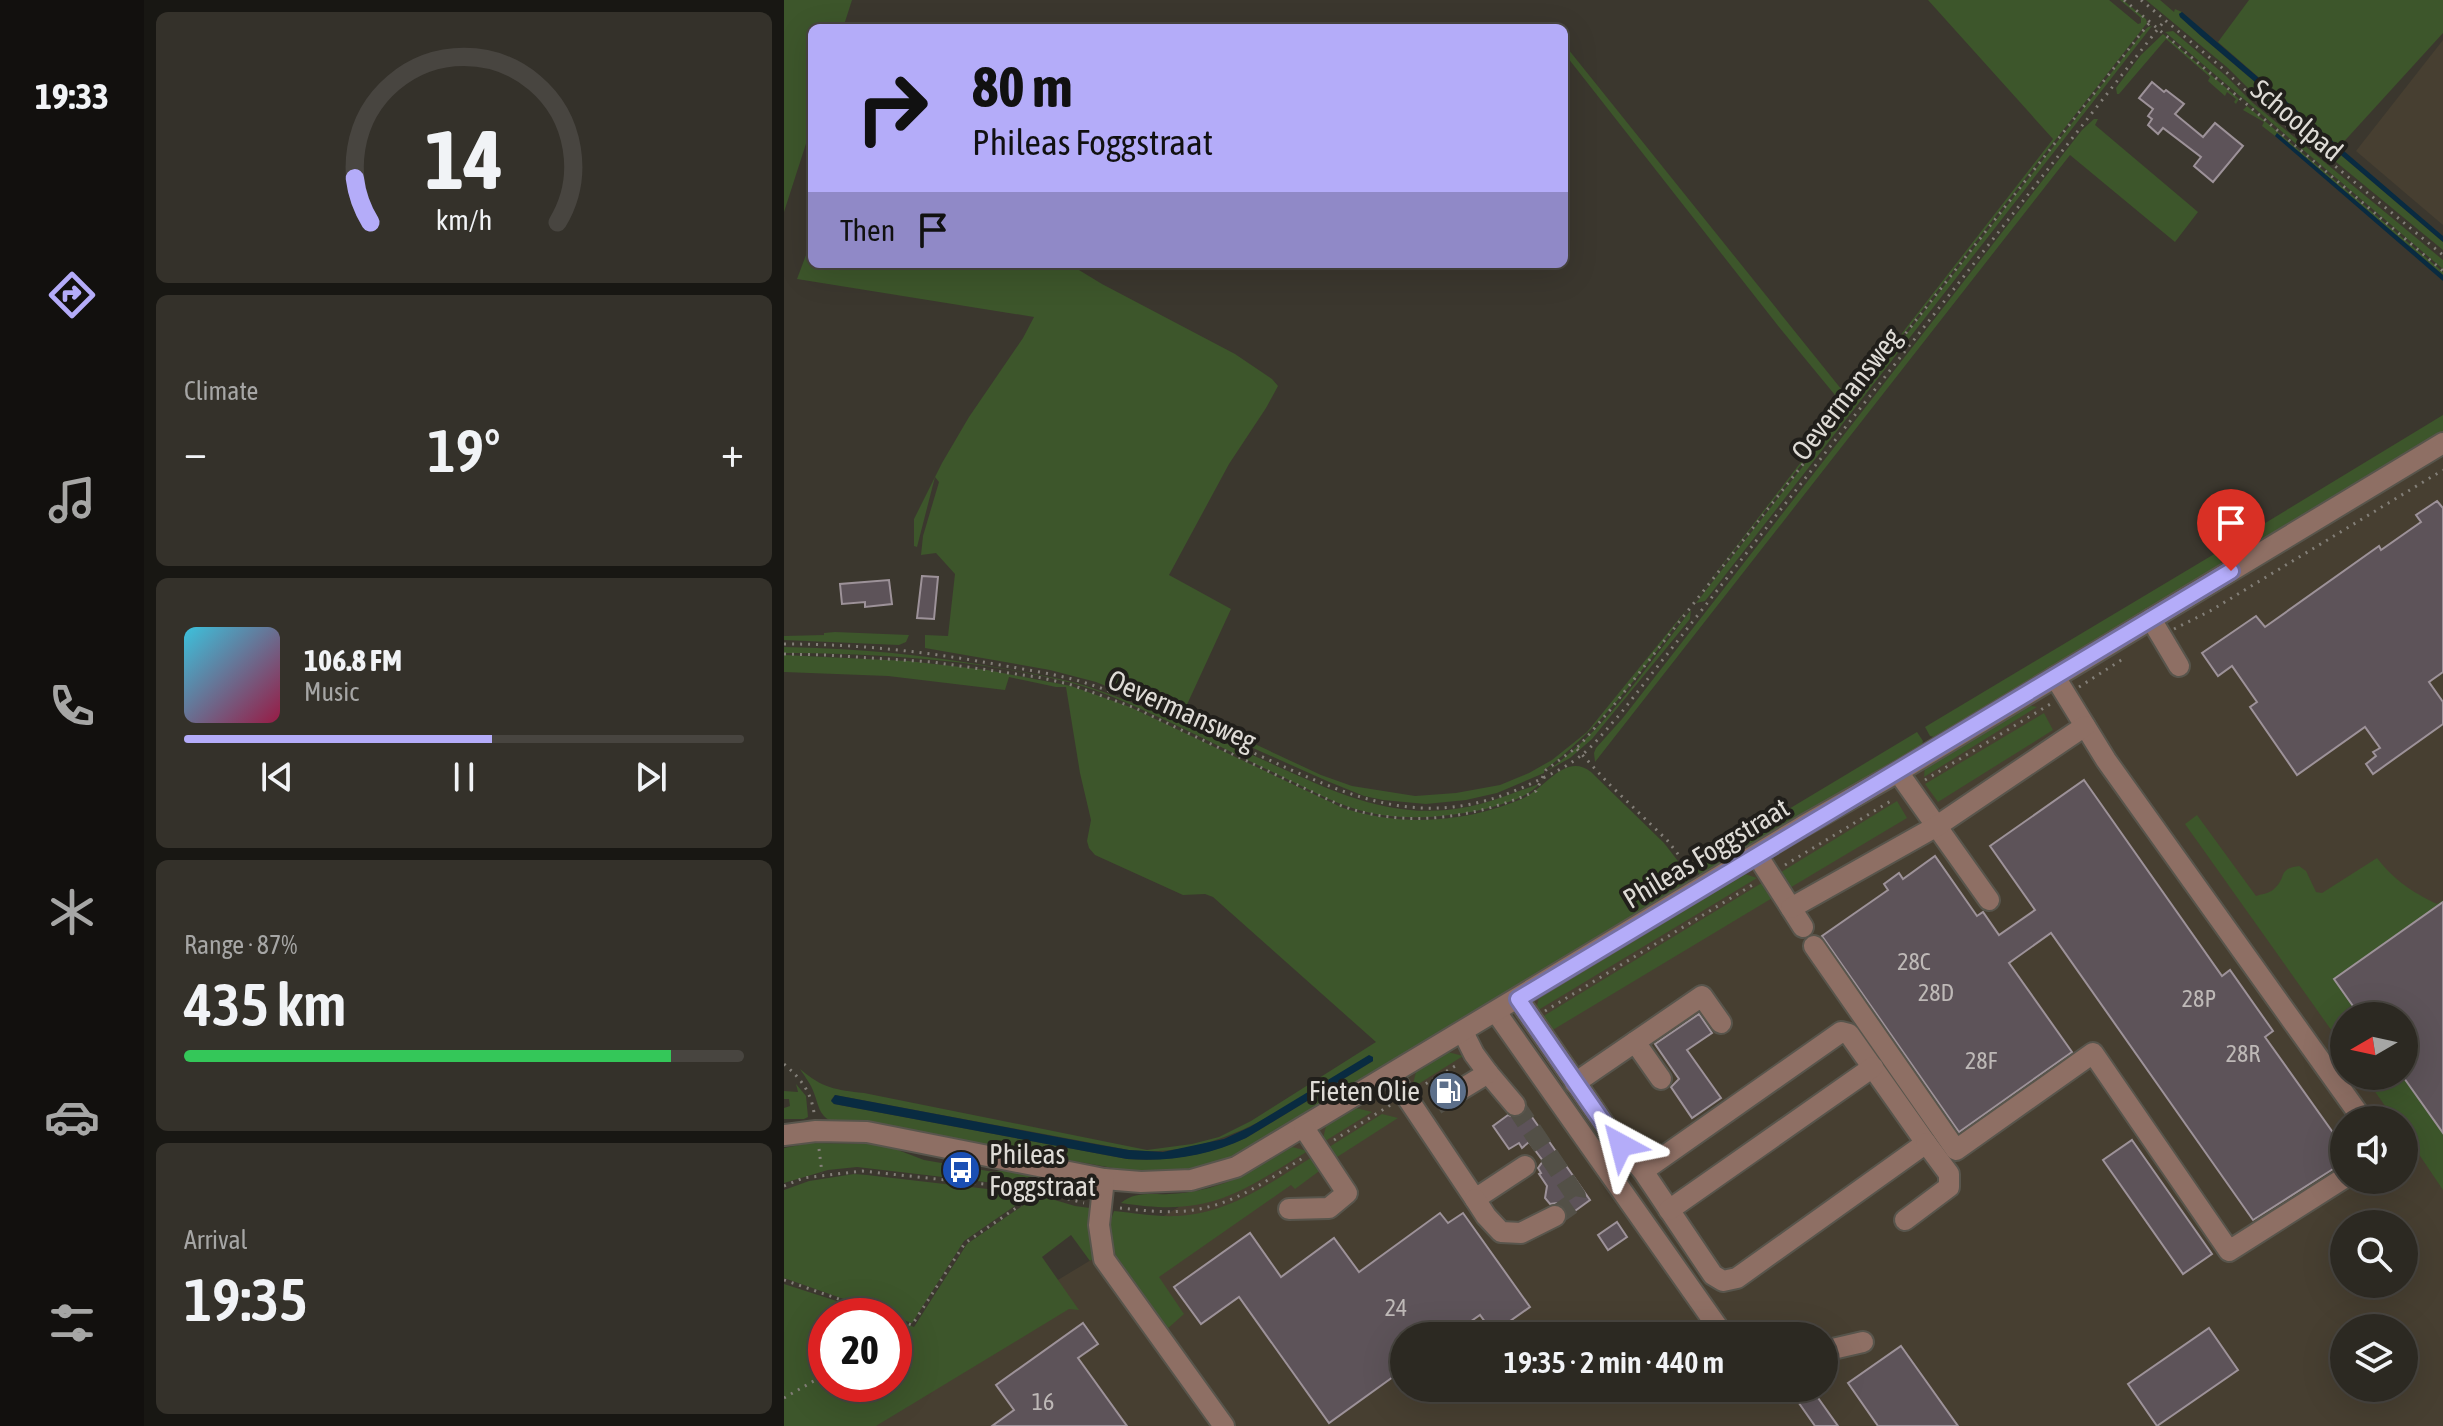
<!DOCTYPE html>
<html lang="en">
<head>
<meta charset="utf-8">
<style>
	:root { --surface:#2c2922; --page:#34312a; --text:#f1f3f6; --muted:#a6a6a5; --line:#484540; --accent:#b4acf9 }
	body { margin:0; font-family:"Asap Condensed",sans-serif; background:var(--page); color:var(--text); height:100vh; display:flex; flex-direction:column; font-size:30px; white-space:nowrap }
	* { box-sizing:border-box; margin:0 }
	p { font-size:26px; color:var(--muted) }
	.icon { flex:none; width:44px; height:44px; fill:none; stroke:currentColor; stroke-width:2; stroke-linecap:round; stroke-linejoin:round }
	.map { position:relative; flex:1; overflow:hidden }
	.details { display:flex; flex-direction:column; gap:12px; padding:12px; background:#181713; width:640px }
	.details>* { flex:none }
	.guide { position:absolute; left:24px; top:24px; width:760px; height:244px; border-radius:12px; box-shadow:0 8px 32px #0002,0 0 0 2px var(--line); background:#b4acf9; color:#111; overflow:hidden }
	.needle { width:52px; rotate:261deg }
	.tools { position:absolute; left:1546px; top:1002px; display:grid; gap:16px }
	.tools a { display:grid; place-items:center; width:88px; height:88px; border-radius:50%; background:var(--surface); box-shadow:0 8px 32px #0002,0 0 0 2px var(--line); font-size:40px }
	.speed { position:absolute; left:24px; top:1298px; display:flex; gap:16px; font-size:40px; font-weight:700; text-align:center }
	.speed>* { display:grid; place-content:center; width:104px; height:104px; border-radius:50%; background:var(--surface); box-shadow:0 8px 32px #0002,0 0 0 2px var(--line); line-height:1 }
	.speed .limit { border:12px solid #d22; background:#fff; color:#111 }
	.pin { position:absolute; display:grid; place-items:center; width:68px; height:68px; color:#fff; margin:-82px -34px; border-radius:50% 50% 50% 0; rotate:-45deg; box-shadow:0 0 8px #0007 }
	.pin .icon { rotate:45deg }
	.me { position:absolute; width:88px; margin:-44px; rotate:322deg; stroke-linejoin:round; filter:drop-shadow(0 0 6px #0008) }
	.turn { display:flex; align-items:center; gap:28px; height:168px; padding:0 32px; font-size:36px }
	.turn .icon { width:104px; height:104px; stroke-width:2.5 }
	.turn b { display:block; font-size:56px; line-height:68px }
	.then { display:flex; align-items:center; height:76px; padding:0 32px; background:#0003; gap:16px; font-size:30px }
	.big { font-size:60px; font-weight:600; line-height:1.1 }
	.details .tile { flex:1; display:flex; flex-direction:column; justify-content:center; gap:12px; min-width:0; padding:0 28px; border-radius:12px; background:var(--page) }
	.details .dial { align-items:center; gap:0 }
	.dial svg { height:208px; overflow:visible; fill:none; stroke:var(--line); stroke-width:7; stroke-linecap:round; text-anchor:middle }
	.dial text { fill:var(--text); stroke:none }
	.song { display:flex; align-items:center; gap:24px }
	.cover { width:96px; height:96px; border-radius:12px; background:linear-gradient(135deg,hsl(190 70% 55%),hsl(340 70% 35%)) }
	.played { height:8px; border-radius:4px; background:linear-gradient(90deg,var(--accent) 55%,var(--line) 55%) }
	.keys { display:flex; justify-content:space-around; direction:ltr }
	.heat { display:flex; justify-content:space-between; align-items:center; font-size:44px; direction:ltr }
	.charge { height:12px; border-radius:6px; background:linear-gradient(90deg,#34c759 87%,var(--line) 0) }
	.trip { position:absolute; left:606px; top:1322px; width:448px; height:80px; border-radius:40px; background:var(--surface); box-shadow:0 8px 32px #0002,0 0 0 2px var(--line); font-weight:600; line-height:80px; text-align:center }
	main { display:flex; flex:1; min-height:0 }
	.tab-bar { display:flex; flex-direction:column; width:144px; justify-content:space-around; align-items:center; background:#12100e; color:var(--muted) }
	.tab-bar .icon { width:56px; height:56px }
	.tab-bar .current { color:var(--accent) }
	.tab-bar b { font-size:36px; color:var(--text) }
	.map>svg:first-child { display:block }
	.built { fill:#473f31; fill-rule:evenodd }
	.green { fill:#3d562b; fill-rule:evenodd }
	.water { fill:#092b41 }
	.building { fill:#5d5359; stroke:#9d9299; stroke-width:2 }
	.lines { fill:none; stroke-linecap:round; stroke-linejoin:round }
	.minor-tunnel { stroke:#535047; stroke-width:20; stroke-dasharray:20 10; stroke-linecap:butt }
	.minor-casing { stroke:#58554c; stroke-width:24 }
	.path { stroke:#837f78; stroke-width:3; stroke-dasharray:2 6; stroke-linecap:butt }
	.minor { stroke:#8e6f64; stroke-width:20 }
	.route-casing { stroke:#7570a2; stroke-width:20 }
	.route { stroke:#b4acf9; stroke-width:14 }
	.labels { text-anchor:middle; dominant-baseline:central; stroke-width:8; stroke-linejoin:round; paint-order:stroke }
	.number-label { font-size:24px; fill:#beb9b7 }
	.street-label { font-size:28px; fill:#dedbd6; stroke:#211f1b }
	.poi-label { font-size:28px; fill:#dedbd6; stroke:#211f1b; text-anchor:end }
</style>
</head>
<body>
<main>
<nav class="tab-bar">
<b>19:33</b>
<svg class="icon current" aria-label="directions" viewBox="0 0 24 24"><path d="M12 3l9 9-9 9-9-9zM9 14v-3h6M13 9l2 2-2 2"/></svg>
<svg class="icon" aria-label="music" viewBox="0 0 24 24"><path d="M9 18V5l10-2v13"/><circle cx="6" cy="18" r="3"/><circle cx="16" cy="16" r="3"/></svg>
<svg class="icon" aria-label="phone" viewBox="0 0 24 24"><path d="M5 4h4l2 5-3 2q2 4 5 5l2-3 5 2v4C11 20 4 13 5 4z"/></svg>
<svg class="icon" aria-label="climate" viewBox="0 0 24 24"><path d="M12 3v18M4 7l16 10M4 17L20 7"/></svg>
<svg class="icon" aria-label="car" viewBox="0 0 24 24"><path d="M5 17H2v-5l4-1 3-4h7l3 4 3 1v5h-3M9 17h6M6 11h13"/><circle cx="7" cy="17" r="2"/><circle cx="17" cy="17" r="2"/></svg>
<svg class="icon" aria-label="filters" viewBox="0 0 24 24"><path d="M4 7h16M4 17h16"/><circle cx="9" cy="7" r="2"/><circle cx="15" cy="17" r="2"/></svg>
</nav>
<section class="details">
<div class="tile dial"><svg viewBox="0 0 100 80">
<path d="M14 69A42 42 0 1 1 86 69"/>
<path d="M14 69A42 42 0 0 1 8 52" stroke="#b4acf9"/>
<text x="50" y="56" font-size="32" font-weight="700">14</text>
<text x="50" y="72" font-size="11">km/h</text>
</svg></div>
<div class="tile"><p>Climate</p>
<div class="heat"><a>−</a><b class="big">19°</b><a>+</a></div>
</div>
<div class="tile">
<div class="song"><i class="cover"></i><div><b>106.8 FM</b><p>Music</p></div></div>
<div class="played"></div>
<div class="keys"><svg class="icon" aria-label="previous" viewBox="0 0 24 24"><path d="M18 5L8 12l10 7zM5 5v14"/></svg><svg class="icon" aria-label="pause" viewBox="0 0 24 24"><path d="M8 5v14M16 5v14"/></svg><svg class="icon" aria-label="next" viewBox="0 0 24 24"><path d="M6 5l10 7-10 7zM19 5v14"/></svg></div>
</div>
<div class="tile"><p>Range · 87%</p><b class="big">435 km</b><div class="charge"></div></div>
<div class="tile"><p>Arrival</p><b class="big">19:35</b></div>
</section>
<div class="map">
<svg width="1659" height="1426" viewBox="0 0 1659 1426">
	<rect width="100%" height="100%" fill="#3b372e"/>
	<g class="built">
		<polygon points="1659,40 1659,225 1572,151"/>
		<path d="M1659 452V1426H33L110 1384V1379L441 1179ZM1560 1016H1620V1076H1560ZM1560 1120H1620V1180H1560ZM1560 1224H1620V1284H1560ZM1560 1328H1620V1388H1560ZM620 1336H1040V1388H620Z"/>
	</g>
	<g class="green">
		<polygon points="0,0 68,0 59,28 28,28 28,125 0,212"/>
		<polygon points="1144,0 1325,0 1354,24 1357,23 1357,18 1336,0 1339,0 1362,19 1363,23 908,604 1060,406 995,327 780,53 780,44 1066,400 1269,139"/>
		<polygon points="1362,0 1376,0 1390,12 1391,9 1398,12 1395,14 1396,17 1417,36 1659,242 1659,250 1472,96 1444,68"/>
		<polygon points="1465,0 1659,0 1659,33 1555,147 1434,42"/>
		<polygon points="1368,26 921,601 912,603 1360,31 1364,27"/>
		<polygon points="1389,31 1442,76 1469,103 1659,260 1659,269 1381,32"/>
		<polygon points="1379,34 1455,99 1452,104 1450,102 1452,99 1443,92 1441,96 1424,81 1426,77 1382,39 1335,94 1333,94 1332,88 1357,55"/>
		<polygon points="1463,106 1659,272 1659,275 1493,133 1491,136 1478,126 1480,122 1459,110"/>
		<polygon points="1310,119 1314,119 1311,125 1414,212 1391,242 1286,155 811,762 810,753 812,748 838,719 1298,130"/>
		<path d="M28 239V264H285L318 284 451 354 488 379 494 386 482 408 445 464 385 575 447 609 400 711 537 775 568 786 631 796 672 793 716 785 745 773 768 760 803 732 903 609C863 665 816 730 760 770V773L713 793 682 800 642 804 599 800 580 796 543 781 431 731 312 682 266 670 141 648V635L164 636 171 574 152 553 137 555 139 536 155 482 151 477 133 547 130 546V519L158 463 185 417 239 338 250 317 13 279Z"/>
		<polygon points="1659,415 1659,434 1452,558 1445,557 1440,548"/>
		<polygon points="1432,553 1437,562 1435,568 1153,738 1146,736 1141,727"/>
		<path d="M907 610 906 619 808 739 786 758 763 771C822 730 862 667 907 610Z"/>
		<polygon points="40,633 51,632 125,635 122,642 115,645 0,640 0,636 40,635"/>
		<path d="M0 647C73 648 144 655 217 668 248 674 281 678 311 689 370 709 427 737 484 762 542 788 597 816 663 810 698 807 723 795 755 784 744 798 718 804 701 809 664 817 624 821 587 813 557 807 531 792 503 779 463 760 424 740 383 721 353 707 321 692 288 683 199 660 92 653 0 653Z"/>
		<path d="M0 655 124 661 203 670 287 686 346 707 559 808C618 827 682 823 740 798 761 788 782 752 807 772L880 843 897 865 906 881 904 888 474 1146C463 1151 451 1158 440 1162 411 1172 376 1173 346 1171L115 1130 49 1122C35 1116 35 1106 30 1093 27 1084 21 1077 16 1069 38 1088 52 1090 80 1093L363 1150 408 1144 435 1137 467 1121 592 1042 429 897 421 894 399 895 311 855 305 848 303 841 307 820 296 773 282 687H272L225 677 221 690 104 676 0 672ZM583 1057 589 1061 462 1138C424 1155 385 1162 343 1159L50 1104 47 1100 51 1095 345 1150C437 1160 508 1102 583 1057Z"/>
		<polygon points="1243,705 1253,707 1140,777 1141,765"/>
		<polygon points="1260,713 1269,730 1154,802 1141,784"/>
		<polygon points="1133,732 1139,741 1137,748 922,877 916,875 910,866"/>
		<polygon points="1113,801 1123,818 1004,889 994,874"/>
		<path d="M1413 815 1472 896C1478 894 1487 893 1491 888 1503 877 1493 869 1515 866L1522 871 1532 892 1538 893 1593 858C1610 880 1628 892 1653 904L1659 900V1190L1620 1132V1120H1611L1580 1076H1620V1016H1560V1048L1401 824Z"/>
		<polygon points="961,874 973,878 751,1012 755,998"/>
		<polygon points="981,881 990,897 762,1034 753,1020"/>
		<polygon points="664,1052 679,1056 628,1088 632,1072"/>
		<polygon points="12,1084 22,1096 24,1117 20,1119 0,1119 0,1108 6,1106 5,1099 0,1099 0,1091 14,1092"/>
		<polygon points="572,1108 588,1112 538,1143 542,1126"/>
		<polygon points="598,1114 614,1118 550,1159 542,1149"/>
		<path d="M26 1143 93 1144 106 1147 140 1160 210 1172 228 1169 246 1172 291 1184 303 1198C287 1201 271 1190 254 1188L73 1167 44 1170 0 1183V1148Z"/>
		<path d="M508 1147 524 1151C452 1195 426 1217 337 1203 351 1191 368 1195 385 1194 438 1191 464 1173 508 1147Z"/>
		<path d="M530 1156 538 1169 511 1189 507 1185 375 1277 400 1314 382 1330C360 1299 313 1251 330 1211 351 1213 372 1217 393 1216 445 1214 487 1182 530 1156Z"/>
		<polygon points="70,1174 83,1175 248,1194 180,1241 128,1323 0,1278 0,1190 25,1181"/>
		<polygon points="254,1195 291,1206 306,1208 306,1240 310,1258 306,1261 287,1235 258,1257 295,1310 285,1309 92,1426 0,1426 0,1284 99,1316 42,1316 42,1384 110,1384 110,1320 130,1327 183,1244"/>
	</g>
	<g class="water">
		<polygon points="1398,12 1659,236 1659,242 1417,36 1396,17 1395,14"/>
		<polygon points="1493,133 1659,275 1659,281 1491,136"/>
		<path d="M585 1055 589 1057V1061L462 1138C424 1156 385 1162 343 1159L50 1104 47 1101 51 1095 316 1145 345 1150 379 1152 440 1139 466 1127Z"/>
	</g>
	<g class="building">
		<polygon points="1368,82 1380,92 1382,90 1400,104 1391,114 1419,137 1431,123 1459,146 1429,182 1410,166 1417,157 1379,128 1374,134 1364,125 1368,119 1364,116 1369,109 1355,98"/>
		<polygon points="1653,501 1659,508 1659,672 1645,682 1659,702 1659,724 1589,774 1582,764 1592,756 1589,752 1596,748 1581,727 1513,775 1466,707 1473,702 1448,666 1434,676 1418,653 1472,616 1481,627 1595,546 1597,550 1637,522 1632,515"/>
		<polygon points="138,576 154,577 150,619 133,618"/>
		<polygon points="105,580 108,604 81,607 81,602 58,604 56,584"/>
		<polygon points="1300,780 1438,976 1446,970 1489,1031 1481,1037 1560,1148 1560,1162 1469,1220 1267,933 1225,963 1288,1052 1175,1132 1038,936 1104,890 1100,884 1115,873 1119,879 1151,856 1193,916 1199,912 1215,935 1251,910 1206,846"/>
		<polygon points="1659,902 1659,1133 1620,1078 1620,1016 1576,1016 1550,979"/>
		<polygon points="915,1014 928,1033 903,1050 937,1098 908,1118 887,1087 895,1079 871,1044"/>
		<polygon points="743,1110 806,1200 784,1216 779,1206 773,1203 766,1204 761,1198 763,1186 755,1174 757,1173 754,1168 759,1161 745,1142 738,1148 735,1143 725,1149 709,1126 724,1115 734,1118"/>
		<polygon points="1348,1140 1428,1254 1399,1274 1319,1160"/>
		<polygon points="656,1213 664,1223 679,1213 746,1307 709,1333 696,1315 666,1336 620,1336 620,1369 545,1423 455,1297 417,1324 390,1287 466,1233 497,1277 550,1238 575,1272"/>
		<polygon points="833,1222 843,1237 824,1250 814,1235"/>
		<polygon points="299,1323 314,1344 294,1358 343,1426 208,1426 230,1410 212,1385"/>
		<polygon points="1425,1328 1454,1370 1373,1426 1344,1384"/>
		<polygon points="1117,1346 1174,1426 1094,1426 1064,1383"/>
		<polygon points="1023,1388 1027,1388 1054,1426 1031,1426 1010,1396"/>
	</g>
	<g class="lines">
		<g class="minor-tunnel">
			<polyline points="652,1105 676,1090"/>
			<polyline points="731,1105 792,1196 791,1202 771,1216"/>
		</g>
		<defs>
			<g id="minor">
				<polyline points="1367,619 1395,666"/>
				<polyline points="1271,677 1322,760 1579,1120"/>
				<polyline points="1114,772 1205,900"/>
				<polyline points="973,855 1019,927"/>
				<polyline points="1007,908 1153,826 1301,726"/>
				<polyline points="1030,946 1172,1150 1309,1053 1445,1251 1560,1178"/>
				<polyline points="734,999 823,1128 859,1171 929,1275 939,1281 953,1278 1142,1143 1065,1034 1057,1032 859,1171"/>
				<polyline points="712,1012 940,1336"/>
				<polyline points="851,1042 877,1079"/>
				<polyline points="704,1073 731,1105"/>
				<polyline points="608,1075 691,1199 741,1166"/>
				<polyline points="791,1083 918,996 937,1023"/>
				<polyline points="676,1090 704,1073 690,1054 679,1032"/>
				<polyline points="0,1135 32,1131 83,1132 320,1179 357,1182 407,1180 452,1167 1019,826 1114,772 1659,443"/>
				<polyline points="320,1179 315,1225 320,1259 440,1426"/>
				<polyline points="691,1199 702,1216 717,1232 737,1233 771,1216"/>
				<polyline points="505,1209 545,1208 563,1193 520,1128"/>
				<polyline points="885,1210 1089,1067"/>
				<polyline points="1121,1220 1165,1187 1165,1174 1142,1143"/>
				<polyline points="1040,1351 1079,1342"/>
			</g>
		</defs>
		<use href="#minor" class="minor-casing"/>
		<g class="path">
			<polyline points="1340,0 1659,271"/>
			<polyline points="1357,0 1437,67 1477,105 1659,255"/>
			<polyline points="1390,629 1426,611 1659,470"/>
			<path d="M0 644C78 644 145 652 222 666 249 671 278 675 305 684 362 703 417 729 472 754 567 797 638 833 742 786 761 777 784 767 800 753 814 741 825 726 837 713L1381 20"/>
			<path d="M0 654 42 655 148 662 253 677 285 684 351 708 558 806C623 829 691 818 752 791L762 770 796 745 826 710 1366 22"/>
			<polyline points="1295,687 1342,657"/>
			<polyline points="793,749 824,783 883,840 908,872"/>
			<polyline points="1141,780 1268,703"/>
			<polyline points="1001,865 1110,799"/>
			<polyline points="761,1011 970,884"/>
			<path d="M0 1064C16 1078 27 1091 30 1113"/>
			<polyline points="635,1088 676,1063"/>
			<polyline points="550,1140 608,1104"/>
			<polyline points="35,1149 38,1173"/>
			<polyline points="0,1186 19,1178 78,1171 246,1189 300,1203"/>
			<path d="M336 1208C364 1211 395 1215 424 1207 458 1199 490 1176 519 1158"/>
			<polyline points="0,1280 104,1316"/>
			<polyline points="110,1318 128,1325 181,1243 251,1195 253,1191"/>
			<polyline points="0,1398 42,1374"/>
		</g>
		<use href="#minor" class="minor"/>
	</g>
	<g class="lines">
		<defs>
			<polyline id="route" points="837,1145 823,1128 734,999 1447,571"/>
		</defs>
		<use href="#route" class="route-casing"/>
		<use href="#route" class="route"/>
	</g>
	<defs>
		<symbol id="fuel-disc" viewBox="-11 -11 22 22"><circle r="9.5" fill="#5c6f8a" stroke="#211f1b"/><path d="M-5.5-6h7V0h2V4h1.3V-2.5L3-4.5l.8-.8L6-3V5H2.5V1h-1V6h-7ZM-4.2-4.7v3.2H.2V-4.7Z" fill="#fff"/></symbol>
		<symbol id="bus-disc" viewBox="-11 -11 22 22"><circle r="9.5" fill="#1a4fb4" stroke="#211f1b"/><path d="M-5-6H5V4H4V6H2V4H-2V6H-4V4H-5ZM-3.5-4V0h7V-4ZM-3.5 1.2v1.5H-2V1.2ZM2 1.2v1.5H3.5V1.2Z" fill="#fff"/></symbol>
	</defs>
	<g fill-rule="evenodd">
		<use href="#fuel-disc" x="642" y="1069" width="44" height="44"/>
		<use href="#bus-disc" x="155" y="1148" width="44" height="44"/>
	</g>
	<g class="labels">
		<g class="number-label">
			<text x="1130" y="961">28C</text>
			<text x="1152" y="992">28D</text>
			<text x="1415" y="998">28P</text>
			<text x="1459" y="1053">28R</text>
			<text x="1197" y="1060">28F</text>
			<text x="612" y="1307">24</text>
			<text x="259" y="1401">16</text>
		</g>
		<g class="street-label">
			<text transform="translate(1513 120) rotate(40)">Schoolpad</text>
			<text transform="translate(1062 394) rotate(-52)">Oevermansweg</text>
			<text transform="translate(398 710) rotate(24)">Oevermansweg</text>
			<text transform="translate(922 853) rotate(-31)">Phileas Foggstraat</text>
		</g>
		<g class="poi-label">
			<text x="636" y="1091">Fieten Olie</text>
			<text x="205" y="1154" text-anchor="start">Phileas<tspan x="205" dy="32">Foggstraat</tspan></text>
		</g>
	</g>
</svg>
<div class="tools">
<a><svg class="needle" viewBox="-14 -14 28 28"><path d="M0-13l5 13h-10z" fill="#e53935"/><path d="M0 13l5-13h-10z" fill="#a6a6a5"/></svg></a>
<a><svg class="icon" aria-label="sound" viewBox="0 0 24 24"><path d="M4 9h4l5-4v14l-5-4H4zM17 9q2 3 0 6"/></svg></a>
<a><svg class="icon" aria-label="search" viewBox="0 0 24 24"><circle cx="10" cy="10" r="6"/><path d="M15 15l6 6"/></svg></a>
<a><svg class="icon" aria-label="layers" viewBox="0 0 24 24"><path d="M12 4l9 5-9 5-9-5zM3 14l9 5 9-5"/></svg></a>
</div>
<div class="speed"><div class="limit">20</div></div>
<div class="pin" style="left:1447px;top:571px;background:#d93025"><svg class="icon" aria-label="arrive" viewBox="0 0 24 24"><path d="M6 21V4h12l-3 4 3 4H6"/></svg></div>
<svg class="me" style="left:837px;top:1145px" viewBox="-20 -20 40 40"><path d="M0-17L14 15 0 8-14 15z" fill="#b4acf9" stroke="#fff" stroke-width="4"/></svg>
<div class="trip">19:35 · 2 min · 440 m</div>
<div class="guide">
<div class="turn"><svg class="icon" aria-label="right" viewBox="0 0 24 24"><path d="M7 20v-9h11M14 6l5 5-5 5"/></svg><div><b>80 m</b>Phileas Foggstraat</div></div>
<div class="then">Then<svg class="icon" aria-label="arrive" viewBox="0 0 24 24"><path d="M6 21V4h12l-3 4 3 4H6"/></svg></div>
</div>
</div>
</main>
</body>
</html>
